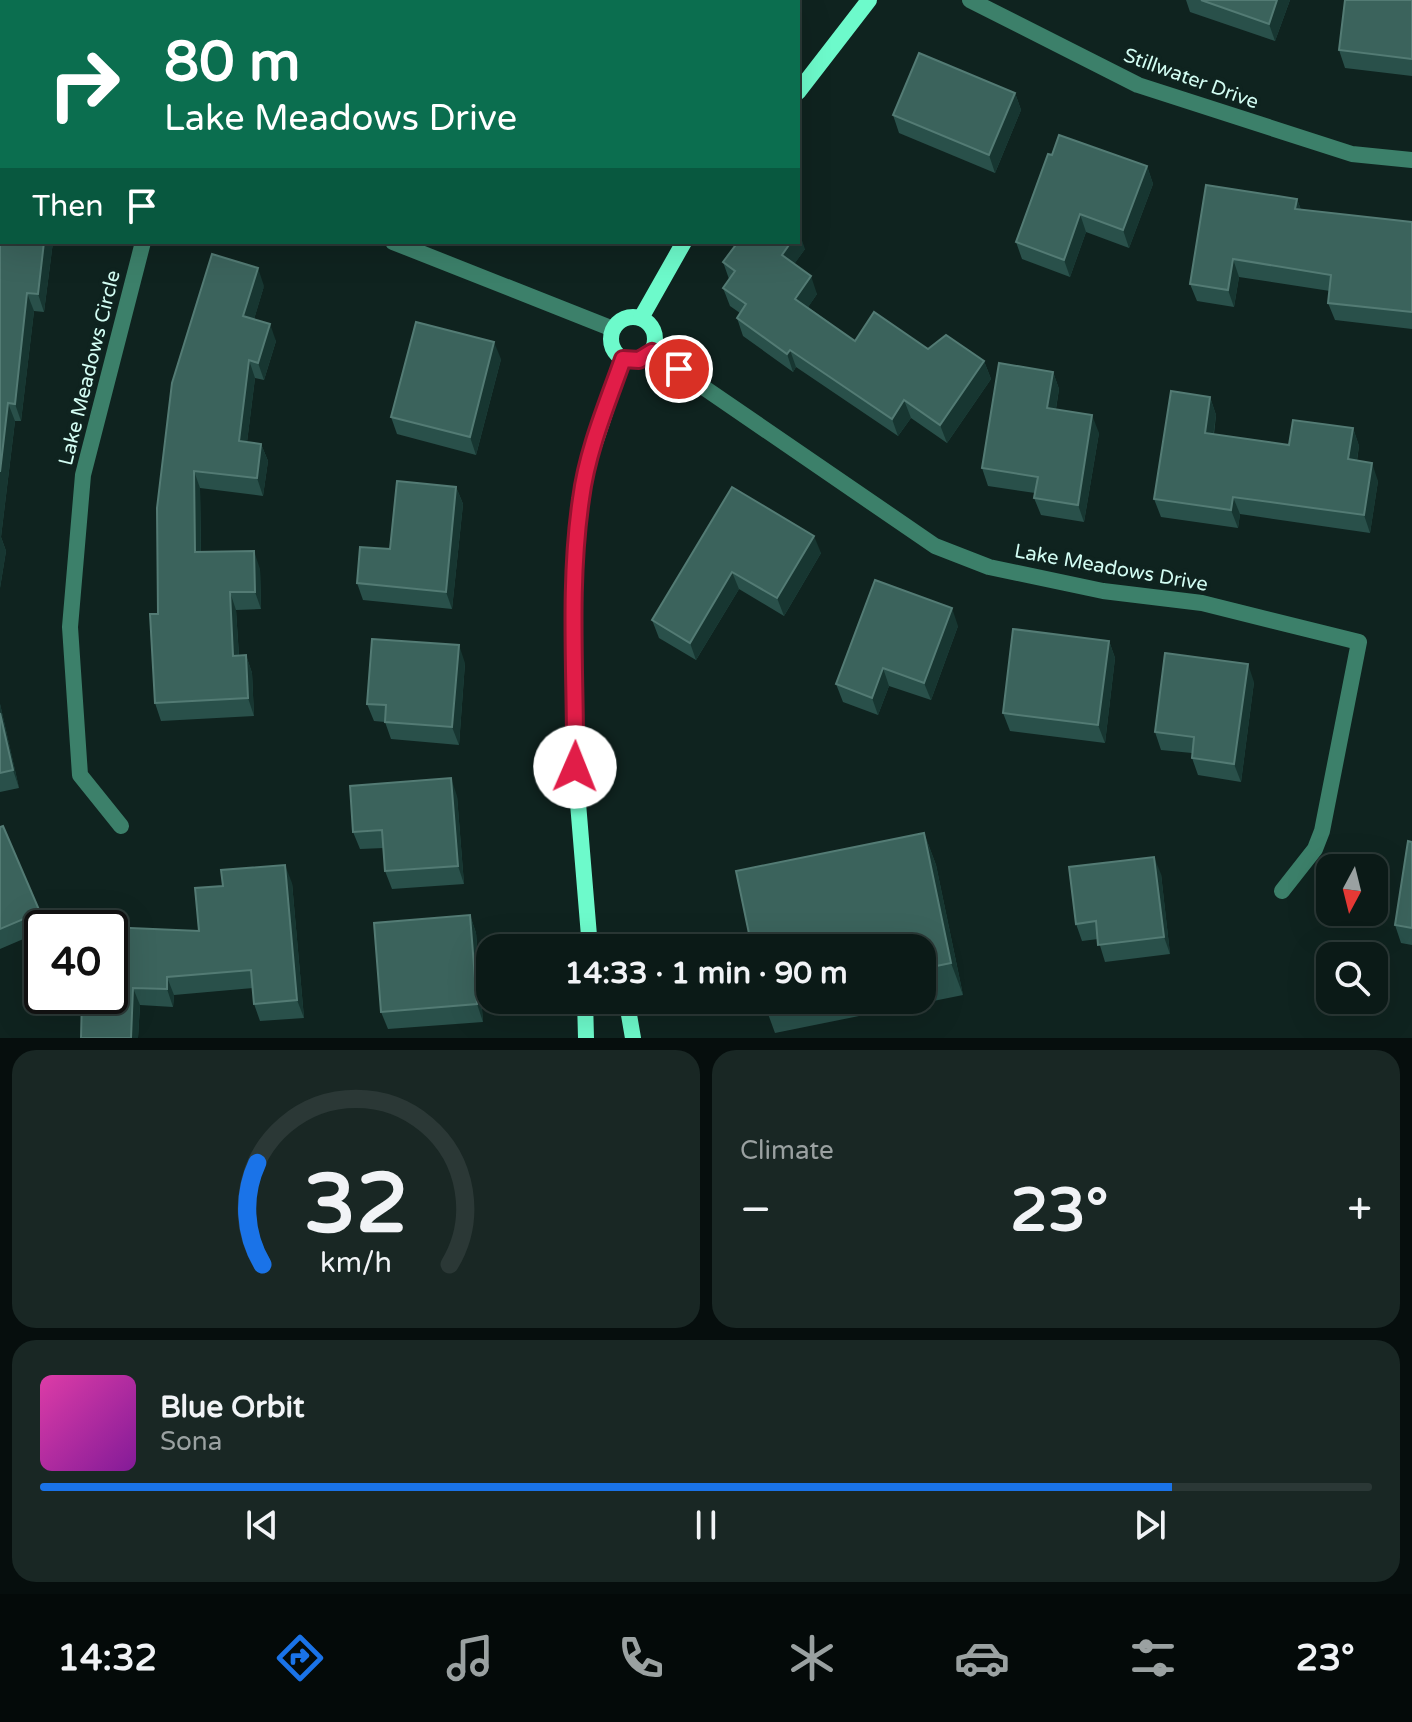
<!DOCTYPE html>
<html lang="en">
<head>
<meta charset="utf-8">
<style>
	:root { --surface:#0b1a17; --page:#192724; --text:#f1f3f6; --muted:#9aa1a1; --line:#2b3836; --accent:#1a73e8 }
	body { margin:0; font-family:"Varela Round",sans-serif; background:var(--page); color:var(--text); height:100vh; display:flex; flex-direction:column; font-size:30px; white-space:nowrap }
	* { box-sizing:border-box; margin:0 }
	p { font-size:26px; color:var(--muted) }
	.icon { flex:none; width:44px; height:44px; fill:none; stroke:currentColor; stroke-width:2; stroke-linecap:round; stroke-linejoin:round }
	.map { position:relative; height:1038px; overflow:hidden }
	.sheet { display:flex; flex-direction:column; gap:12px; padding:12px; background:#060e0d; flex:1 }
	.sheet>* { flex:none }
	.top-card { position:absolute; left:0px; top:0px; width:800px; height:244px; box-shadow:0 8px 32px #0002,0 0 0 2px var(--line); background:#0b6e4f; color:#fff; overflow:hidden }
	.needle { width:52px; rotate:187deg }
	.controls { position:absolute; left:1316px; top:854px; display:grid; gap:16px }
	.controls a { display:grid; place-items:center; width:72px; height:72px; border-radius:16px; background:var(--surface); box-shadow:0 8px 32px #0002,0 0 0 2px var(--line); font-size:40px }
	.speed { position:absolute; left:24px; top:910px; display:flex; gap:16px; font-size:40px; font-weight:700; text-align:center }
	.speed>* { display:grid; place-content:center; width:104px; height:104px; border-radius:50%; background:var(--surface); box-shadow:0 8px 32px #0002,0 0 0 2px var(--line); line-height:1 }
	.speed .limit { border:4px solid #111; border-radius:12px; background:#fff; color:#111 }
	.pin { position:absolute; display:grid; place-items:center; width:68px; height:68px; color:#fff; margin:-34px; border:4px solid #fff; border-radius:50%; box-shadow:0 2px 8px #0007 }
	.me { position:absolute; width:88px; margin:-44px; rotate:1deg; stroke-linejoin:round; filter:drop-shadow(0 0 6px #0008) }
	.turn { display:flex; align-items:center; gap:28px; height:168px; padding:0 32px; font-size:36px }
	.turn .icon { width:104px; height:104px; stroke-width:2.5 }
	.turn b { display:block; font-size:56px; line-height:68px }
	.then { display:flex; align-items:center; height:76px; padding:0 32px; background:#0003; gap:16px; font-size:30px }
	.big { font-size:60px; font-weight:800; line-height:1.1 }
	.sheet .card { flex:1; display:flex; flex-direction:column; justify-content:center; gap:12px; min-width:0; padding:0 28px; border-radius:24px; background:var(--page) }
	.sheet .dial { align-items:center; gap:0 }
	.dial svg { height:208px; overflow:visible; fill:none; stroke:var(--line); stroke-width:7; stroke-linecap:round; text-anchor:middle }
	.dial text { fill:var(--text); stroke:none }
	.song { display:flex; align-items:center; gap:24px }
	.cover { width:96px; height:96px; border-radius:12px; background:linear-gradient(135deg,hsl(320 70% 55%),hsl(290 70% 35%)) }
	.played { height:8px; border-radius:4px; background:linear-gradient(90deg,var(--accent) 85%,var(--line) 85%) }
	.keys { display:flex; justify-content:space-around; direction:ltr }
	.heat { display:flex; justify-content:space-between; align-items:center; font-size:44px; direction:ltr }
	.sheet .tiles { flex:1; display:grid; gap:12px; grid-template-columns:1fr 1fr }
	.card:last-child { grid-column:span 2 }
	.trip { position:absolute; left:476px; top:934px; width:460px; height:80px; border-radius:24px; background:var(--surface); box-shadow:0 8px 32px #0002,0 0 0 2px var(--line); font-weight:800; line-height:80px; text-align:center }
	.tab-bar { display:flex; height:128px; justify-content:space-around; align-items:center; background:#040a09; color:var(--muted) }
	.tab-bar .icon { width:56px; height:56px }
	.tab-bar .selected { color:var(--accent) }
	.tab-bar b { font-size:36px; color:var(--text) }
	.map>svg:first-child { display:block }
	.lines { fill:none; stroke-linecap:round; stroke-linejoin:round }
	.street { stroke:#3c806a; stroke-width:16 }
	.secondary { stroke:#6dfacb; stroke-width:16 }
	.wall { fill:#29504a }
	.shaded-wall { fill:#173631 }
	.building { fill:#3b635c; stroke:#537b74; stroke-width:2 }
	.route-casing { stroke:#92132f; stroke-width:20 }
	.route { stroke:#e11d48; stroke-width:14 }
	.labels { text-anchor:middle; dominant-baseline:central; stroke-width:8; stroke-linejoin:round; paint-order:stroke }
	.street-label { font-size:20px; fill:#d3fdf3; stroke:#0f231f }
</style>
</head>
<body>
<div class="map">
<svg width="1412" height="1038" viewBox="0 0 1412 1038">
	<rect width="100%" height="100%" fill="#0f231f"/>
	<g class="lines">
		<g class="street">
			<polyline points="970,0 1138,85 1352,154 1412,160"/>
			<polyline points="0,162 2,162"/>
			<polyline points="393,242 613,329"/>
			<polyline points="652,352 935,546 989,567 1103,591 1202,603 1359,642 1322,831 1315,849 1282,891"/>
			<polyline points="121,826 80,775 70,627 83,475 143,242"/>
		</g>
		<g class="secondary">
			<polyline points="798,92 869,0"/>
			<circle cx="633" cy="339" r="22"/>
			<polyline points="641,318 684,242"/>
			<polyline points="590,948 575,767 575,566 581,498 587,467 623,359"/>
			<polyline points="585,1000 586,1038"/>
			<polyline points="622,1000 628,1009 633,1038"/>
		</g>
	</g>
	<g class="wall">
		<polygon points="0,0 2,2 2,84 0,84"/>
		<polygon points="1186,0 1290,0 1275,41 1190,12"/>
		<polygon points="1412,0 1412,76 1345,68 1339,50"/>
		<polygon points="1015,93 1021,110 995,173 899,133 893,115"/>
		<polygon points="1052,155 1147,166 1153,184 1129,248 1086,232 1070,277 1022,259 1016,242"/>
		<polygon points="1297,199 1301,210 1412,222 1412,329 1335,320 1328,303 1330,291 1239,277 1234,307 1197,301 1190,284"/>
		<polygon points="2,242 53,242 44,312 34,311 21,421 15,421 1,537 6,551 0,588"/>
		<polygon points="805,249 794,264 817,294 808,307 855,341 928,349 984,361 991,379 947,443 911,418 898,436 796,367 793,372 743,336 737,318 740,313 730,306 723,288 729,279 723,262"/>
		<polygon points="264,286 254,319 276,341 264,380 255,378 247,442 261,444 268,461 263,496 200,488 201,552 260,569 261,609 236,610 239,656 246,655 252,673 254,716 161,721 155,703 158,614 157,508"/>
		<polygon points="501,359 476,455 397,434 391,417"/>
		<polygon points="1053,372 1059,389 1056,409 1099,433 1084,522 1041,515 1034,498 1035,493 988,486 982,468"/>
		<polygon points="1210,397 1216,415 1214,434 1289,445 1353,428 1359,446 1357,461 1378,481 1370,533 1240,514 1238,528 1161,517 1154,499"/>
		<polygon points="456,487 463,504 452,609 363,600 357,583"/>
		<polygon points="732,487 821,553 784,616 739,589 696,660 659,638 652,620"/>
		<polygon points="958,626 931,700 889,686 878,715 843,702 836,684"/>
		<polygon points="1109,641 1115,658 1105,743 1010,731 1003,713"/>
		<polygon points="465,663 459,745 391,739 385,722 374,721 367,704"/>
		<polygon points="1254,682 1241,782 1198,775 1192,758 1192,753 1161,750 1155,732"/>
		<polygon points="0,704 19,788 0,792"/>
		<polygon points="457,796 464,884 392,889 385,871 384,848 360,849 353,832"/>
		<polygon points="0,827 40,912 46,928 42,928 42,931 0,949"/>
		<polygon points="924,833 936,865 963,995 775,1033 763,1000 922,1000"/>
		<polygon points="1412,842 1412,945 1401,943 1395,925"/>
		<polygon points="1161,874 1170,954 1105,962 1098,939 1082,941 1076,924"/>
		<polygon points="292,883 304,1018 260,1021 254,1004 253,988 174,995 173,1007 140,1005 138,1038 81,1038 82,996 199,931"/>
		<polygon points="470,915 476,933 483,1022 388,1029 381,1012"/>
	</g>
	<g class="shaded-wall">
		<polygon points="1277,0 1290,0 1275,41 1269,24"/>
		<polygon points="1015,93 1021,110 995,173 989,155"/>
		<polygon points="1147,166 1153,184 1129,248 1123,230"/>
		<polygon points="1297,199 1303,216 1295,209"/>
		<polygon points="1080,214 1086,232 1070,277 1064,260"/>
		<polygon points="799,232 805,249 788,273 782,255 791,242 798,242"/>
		<polygon points="44,242 53,242 44,312 38,294"/>
		<polygon points="1233,259 1239,277 1234,307 1228,290"/>
		<polygon points="258,268 264,286 250,333 243,316"/>
		<polygon points="811,276 817,294 802,316 795,299"/>
		<polygon points="27,293 34,311 21,421 15,404"/>
		<polygon points="270,324 276,341 264,380 258,363"/>
		<polygon points="494,342 501,359 476,455 470,437"/>
		<polygon points="790,350 796,367 793,372 787,354"/>
		<polygon points="249,360 255,378 245,458 239,441"/>
		<polygon points="984,361 991,379 947,443 940,425"/>
		<polygon points="1053,372 1059,389 1053,426 1047,408"/>
		<polygon points="1210,397 1216,415 1211,451 1205,433"/>
		<polygon points="904,400 911,418 898,436 892,419"/>
		<polygon points="8,403 15,421 1,537 6,551 0,588 0,472"/>
		<polygon points="1092,415 1099,433 1084,522 1078,505"/>
		<polygon points="1353,428 1359,446 1354,477 1348,459"/>
		<polygon points="261,444 268,461 263,496 257,478"/>
		<polygon points="1372,463 1378,481 1370,533 1364,515"/>
		<polygon points="194,471 200,488 201,569 195,552"/>
		<polygon points="456,487 463,504 452,609 446,592"/>
		<polygon points="1233,497 1240,514 1238,528 1231,510"/>
		<polygon points="814,536 821,553 784,616 777,598"/>
		<polygon points="254,551 260,569 261,609 255,592"/>
		<polygon points="732,572 739,589 696,660 690,643"/>
		<polygon points="230,592 236,610 240,673 233,656"/>
		<polygon points="952,608 958,626 931,700 924,683"/>
		<polygon points="1109,641 1115,658 1105,743 1098,725"/>
		<polygon points="459,645 465,663 459,745 452,727"/>
		<polygon points="246,655 252,673 254,716 248,698"/>
		<polygon points="1248,664 1254,682 1241,782 1234,764"/>
		<polygon points="883,668 889,686 878,715 872,698"/>
		<polygon points="0,704 1,708 19,788 13,770 0,713"/>
		<polygon points="451,778 457,796 464,884 458,866"/>
		<polygon points="924,833 936,865 963,995 951,963"/>
		<polygon points="1154,857 1161,874 1170,954 1164,937"/>
		<polygon points="285,865 292,883 304,1018 297,1000"/>
		<polygon points="470,915 476,933 483,1022 477,1004"/>
		<polygon points="167,977 174,995 173,1007 167,989"/>
		<polygon points="133,988 140,1005 138,1038 131,1038"/>
	</g>
	<g class="building">
		<polygon points="0,0 183,0 183,2 2,2 2,68 0,67"/>
		<polygon points="612,0 681,0 684,2 610,2"/>
		<polygon points="1201,0 1277,0 1269,24"/>
		<polygon points="1345,0 1412,0 1412,59 1339,50"/>
		<polygon points="919,53 1015,93 989,155 893,115"/>
		<polygon points="1059,135 1147,166 1123,230 1080,214 1064,260 1016,242 1048,154 1052,155"/>
		<polygon points="1206,185 1297,199 1295,209 1412,222 1412,312 1328,303 1331,275 1233,259 1228,290 1190,284"/>
		<polygon points="0,200 2,201 2,242 44,242 38,294 27,293 15,404 8,403 0,472"/>
		<polygon points="738,242 791,242 782,255 811,276 795,299 855,341 874,312 928,349 946,335 984,361 940,425 904,400 892,419 790,350 787,354 737,318 746,304 723,288 735,271 723,262"/>
		<polygon points="212,254 258,268 243,316 270,324 258,363 249,360 239,441 261,444 257,478 194,471 195,552 254,551 255,592 230,592 233,656 246,655 248,698 155,703 150,614 158,614 157,508 172,383"/>
		<polygon points="416,322 494,342 470,437 391,417"/>
		<polygon points="999,363 1053,372 1047,408 1092,415 1078,505 1034,498 1038,477 982,468"/>
		<polygon points="1171,391 1210,397 1205,433 1289,445 1293,420 1353,428 1348,459 1372,463 1364,515 1233,497 1231,510 1154,499"/>
		<polygon points="397,481 456,487 446,592 357,583 360,547 390,549"/>
		<polygon points="732,487 814,536 777,598 732,572 690,643 652,620"/>
		<polygon points="875,580 952,608 924,683 883,668 872,698 836,684"/>
		<polygon points="1013,629 1109,641 1098,725 1003,713"/>
		<polygon points="372,639 459,645 452,727 385,722 386,705 367,704"/>
		<polygon points="1165,653 1248,664 1234,764 1192,758 1194,737 1155,732"/>
		<polygon points="0,713 13,770 0,773"/>
		<polygon points="451,778 458,866 385,871 382,830 353,832 350,786"/>
		<polygon points="3,826 40,912 0,929 0,827"/>
		<polygon points="924,833 951,963 922,969 922,948 752,948 736,871"/>
		<polygon points="1408,841 1412,842 1412,928 1395,925"/>
		<polygon points="1154,857 1164,937 1098,945 1096,921 1076,924 1069,867"/>
		<polygon points="285,865 297,1000 254,1004 251,970 167,977 167,989 133,988 131,1038 81,1038 82,996 110,996 110,928 85,928 85,926 199,931 195,888 223,886 221,870"/>
		<polygon points="470,915 477,1004 381,1012 374,923"/>
	</g>
	<g class="lines">
		<defs>
			<path id="route" d="M575 767C576 679 568 587 581 499 587 451 607 404 623 359L639 360 652 352 679 369"/>
		</defs>
		<use href="#route" class="route-casing"/>
		<use href="#route" class="route"/>
	</g>
	<g class="labels">
		<g class="street-label">
			<text transform="translate(1191 79) rotate(20)">Stillwater Drive</text>
			<text transform="translate(90 368) rotate(-76)">Lake Meadows Circle</text>
			<text transform="translate(1111 568) rotate(10)">Lake Meadows Drive</text>
		</g>
	</g>
</svg>
<div class="controls">
<a><svg class="needle" viewBox="-14 -14 28 28"><path d="M0-13l5 13h-10z" fill="#e53935"/><path d="M0 13l5-13h-10z" fill="#9aa1a1"/></svg></a>
<a><svg class="icon" aria-label="search" viewBox="0 0 24 24"><circle cx="10" cy="10" r="6"/><path d="M15 15l6 6"/></svg></a>
</div>
<div class="speed"><div class="limit">40</div></div>
<div class="pin" style="left:679px;top:369px;background:#d93025"><svg class="icon" aria-label="arrive" viewBox="0 0 24 24"><path d="M6 21V4h12l-3 4 3 4H6"/></svg></div>
<svg class="me" style="left:575px;top:767px" viewBox="-20 -20 40 40"><circle r="19" fill="#fff"/><path d="M0-13L10 11 0 6-10 11z" fill="#e11d48"/></svg>
<div class="trip">14:33 · 1 min · 90 m</div>
<div class="top-card">
<div class="turn"><svg class="icon" aria-label="right" viewBox="0 0 24 24"><path d="M7 20v-9h11M14 6l5 5-5 5"/></svg><div><b>80 m</b>Lake Meadows Drive</div></div>
<div class="then">Then<svg class="icon" aria-label="arrive" viewBox="0 0 24 24"><path d="M6 21V4h12l-3 4 3 4H6"/></svg></div>
</div>
</div>
<section class="sheet">
<div class="tiles">
<div class="card dial"><svg viewBox="0 0 100 80">
<path d="M14 69A42 42 0 1 1 86 69"/>
<path d="M14 69A42 42 0 0 1 12 30" stroke="#1a73e8"/>
<text x="50" y="56" font-size="32" font-weight="700">32</text>
<text x="50" y="72" font-size="11">km/h</text>
</svg></div>
<div class="card"><p>Climate</p>
<div class="heat"><a>−</a><b class="big">23°</b><a>+</a></div>
</div>
<div class="card">
<div class="song"><i class="cover"></i><div><b>Blue Orbit</b><p>Sona</p></div></div>
<div class="played"></div>
<div class="keys"><svg class="icon" aria-label="previous" viewBox="0 0 24 24"><path d="M18 5L8 12l10 7zM5 5v14"/></svg><svg class="icon" aria-label="pause" viewBox="0 0 24 24"><path d="M8 5v14M16 5v14"/></svg><svg class="icon" aria-label="next" viewBox="0 0 24 24"><path d="M6 5l10 7-10 7zM19 5v14"/></svg></div>
</div>
</div>
</section>
<nav class="tab-bar">
<b>14:32</b>
<svg class="icon selected" aria-label="directions" viewBox="0 0 24 24"><path d="M12 3l9 9-9 9-9-9zM9 14v-3h6M13 9l2 2-2 2"/></svg>
<svg class="icon" aria-label="music" viewBox="0 0 24 24"><path d="M9 18V5l10-2v13"/><circle cx="6" cy="18" r="3"/><circle cx="16" cy="16" r="3"/></svg>
<svg class="icon" aria-label="phone" viewBox="0 0 24 24"><path d="M5 4h4l2 5-3 2q2 4 5 5l2-3 5 2v4C11 20 4 13 5 4z"/></svg>
<svg class="icon" aria-label="climate" viewBox="0 0 24 24"><path d="M12 3v18M4 7l16 10M4 17L20 7"/></svg>
<svg class="icon" aria-label="car" viewBox="0 0 24 24"><path d="M5 17H2v-5l4-1 3-4h7l3 4 3 1v5h-3M9 17h6M6 11h13"/><circle cx="7" cy="17" r="2"/><circle cx="17" cy="17" r="2"/></svg>
<svg class="icon" aria-label="filters" viewBox="0 0 24 24"><path d="M4 7h16M4 17h16"/><circle cx="9" cy="7" r="2"/><circle cx="15" cy="17" r="2"/></svg>
<b>23°</b>
</nav>
</body>
</html>
